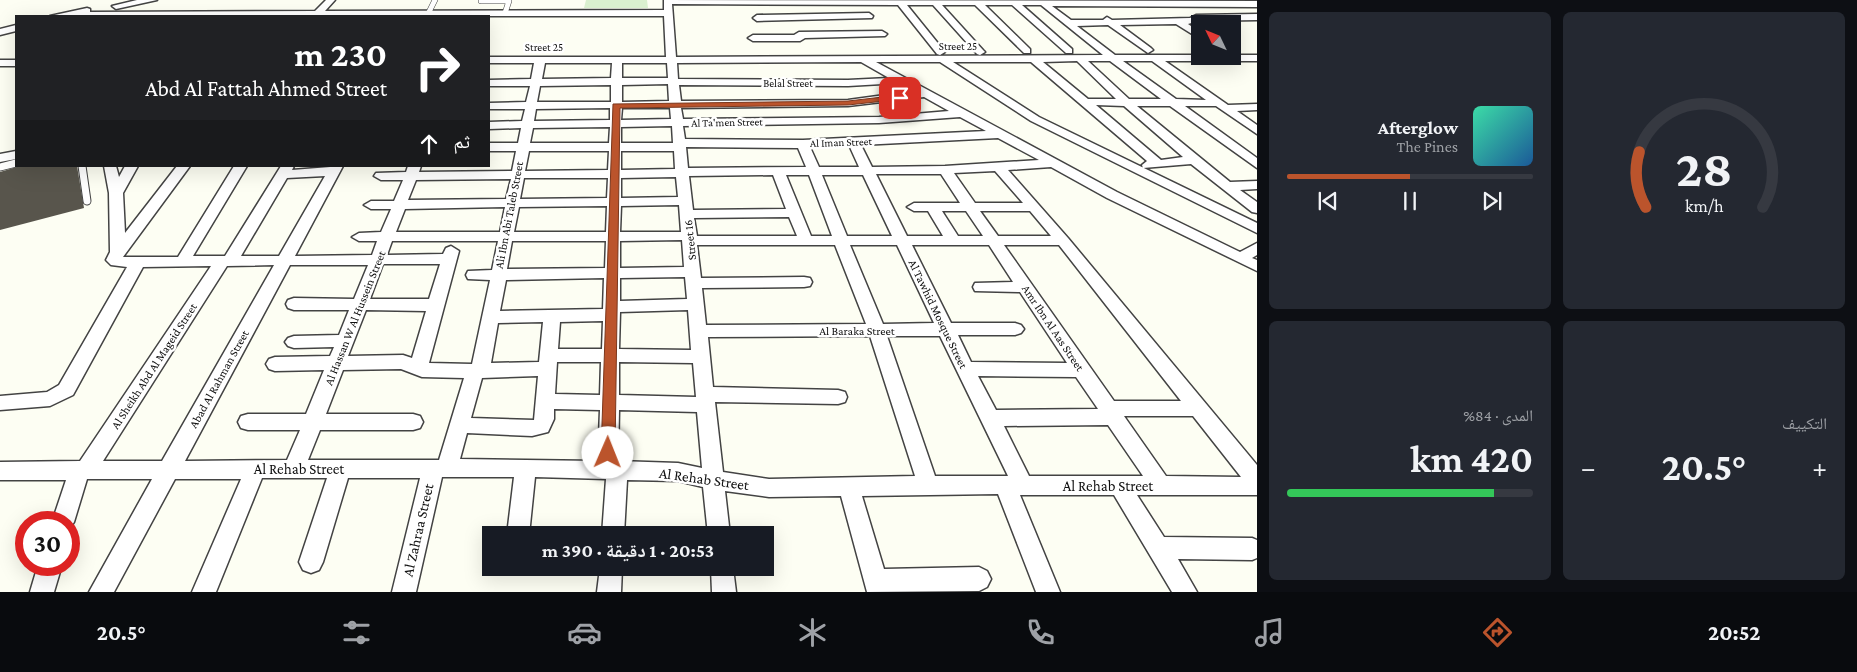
<!DOCTYPE html>
<html lang="ar">
<head>
<meta charset="utf-8">
<style>
	:root { --surface:#171b24; --page:#242831; --text:#f1f3f6; --muted:#9ea1a6; --line:#363941; --accent:#bb542c }
	body { margin:0; font-family:"Crimson Pro","Noto Naskh Arabic",serif; background:var(--page); color:var(--text); direction:rtl; height:100vh; display:flex; flex-direction:column; font-size:19px; white-space:nowrap }
	* { box-sizing:border-box; margin:0 }
	p { font-size:16px; color:var(--muted) }
	.icon { flex:none; width:28px; height:28px; fill:none; stroke:currentColor; stroke-width:2; stroke-linecap:round; stroke-linejoin:round }
	.map { position:relative; flex:1; overflow:hidden; direction:ltr }
	.sheet { display:flex; flex-direction:column; gap:12px; padding:12px; background:#0d0f14; width:600px }
	.sheet>* { flex:none }
	.hud { position:absolute; left:15px; top:15px; width:475px; height:152px; border-radius:0px; box-shadow:0 5px 20px #0002; direction:rtl; background:#202124; color:#fff; overflow:hidden }
	.needle { width:32px; rotate:313deg }
	.tools { position:absolute; left:1191px; top:15px; display:grid; gap:10px }
	.tools a { display:grid; place-items:center; width:50px; height:50px; border-radius:0px; background:var(--surface); box-shadow:0 5px 20px #0002; font-size:25px }
	.speed { position:absolute; left:15px; top:511px; display:flex; gap:10px; font-size:25px; font-weight:700; text-align:center }
	.speed>* { display:grid; place-content:center; width:65px; height:65px; border-radius:50%; background:var(--surface); box-shadow:0 5px 20px #0002; line-height:1 }
	.speed .limit { border:8px solid #d22; background:#fff; color:#111 }
	.pin { position:absolute; display:grid; place-items:center; width:42px; height:42px; color:#fff; margin:-21px; border-radius:10px; box-shadow:0 2px 8px #0006 }
	.me { position:absolute; width:55px; margin:-28px; rotate:1deg; stroke-linejoin:round; filter:drop-shadow(0 0 4px #0008) }
	.turn { display:flex; align-items:center; gap:18px; height:105px; padding:0 20px; font-size:22px }
	.turn .icon { width:65px; height:65px; stroke-width:2.5 }
	.turn b { display:block; font-size:35px; line-height:42px }
	.then { display:flex; align-items:center; height:48px; padding:0 20px; background:#0003; gap:10px; font-size:19px }
	.big { font-size:38px; font-weight:700; line-height:1.1 }
	.sheet .widget { flex:1; display:flex; flex-direction:column; justify-content:center; gap:8px; min-width:0; padding:0 18px; border-radius:8px; background:var(--page) }
	.sheet .dial { align-items:center; gap:0 }
	.dial svg { height:130px; overflow:visible; fill:none; stroke:var(--line); stroke-width:7; stroke-linecap:round; text-anchor:middle }
	.dial text { fill:var(--text); stroke:none }
	.song { display:flex; align-items:center; gap:15px }
	.cover { width:60px; height:60px; border-radius:8px; background:linear-gradient(135deg,hsl(160 70% 55%),hsl(210 70% 35%)) }
	.played { height:5px; border-radius:2px; background:linear-gradient(90deg,var(--accent) 50%,var(--line) 50%) }
	.keys { display:flex; justify-content:space-around; direction:ltr }
	.heat { display:flex; justify-content:space-between; align-items:center; font-size:28px; direction:ltr }
	.charge { height:8px; border-radius:4px; background:linear-gradient(90deg,#34c759 84%,var(--line) 0) }
	.sheet .tiles { flex:1; display:grid; gap:12px; grid-template-columns:repeat(2,1fr) }
	.trip { position:absolute; left:482px; top:526px; width:292px; height:50px; border-radius:0px; background:var(--surface); box-shadow:0 5px 20px #0002; font-weight:700; line-height:50px; text-align:center; direction:rtl }
	.tab-bar { display:flex; height:80px; justify-content:space-around; align-items:center; background:#090b0e; color:var(--muted) }
	.tab-bar .icon { width:35px; height:35px }
	.tab-bar .selected { color:var(--accent) }
	.tab-bar b { font-size:22px; color:var(--text) }
	main { display:flex; flex:1; min-height:0 }
	.map>svg:first-child { display:block }
	.pitch { fill:#daf0cf }
	.building { fill:#58554c }
	.lines { fill:none; stroke-linecap:round; stroke-linejoin:round }
	.lane-far1-casing { stroke:#434343; stroke-width:6 }
	.lane-casing { stroke:#434343; stroke-width:9 }
	.street-casing { stroke:#434343; stroke-width:3 }
	.lane-far1 { stroke:#fff; stroke-width:5 }
	.lane { stroke:#fff; stroke-width:7 }
	.street { fill:#fff; fill-rule:evenodd }
	.route { fill:#bb542c; stroke:#7a371d }
	.labels { text-anchor:middle; dominant-baseline:central; stroke-width:5; stroke-linejoin:round; paint-order:stroke }
	.far-street-label { font-size:11px; fill:#101010; stroke:#fff }
	.street-label { font-size:12px; fill:#101010; stroke:#fff }
	.near-street-label { font-size:15px; fill:#101010; stroke:#fff }
</style>
</head>
<body>
<main>
<section class="sheet">
<div class="tiles">
<div class="widget dial"><svg viewBox="0 0 100 80">
<path d="M14 69A42 42 0 1 1 86 69"/>
<path d="M14 69A42 42 0 0 1 10 35" stroke="#bb542c"/>
<text x="50" y="56" font-size="32" font-weight="700">28</text>
<text x="50" y="72" font-size="11">km/h</text>
</svg></div>
<div class="widget">
<div class="song"><i class="cover"></i><div><b>Afterglow</b><p>The Pines</p></div></div>
<div class="played"></div>
<div class="keys"><svg class="icon" aria-label="previous" viewBox="0 0 24 24"><path d="M18 5L8 12l10 7zM5 5v14"/></svg><svg class="icon" aria-label="pause" viewBox="0 0 24 24"><path d="M8 5v14M16 5v14"/></svg><svg class="icon" aria-label="next" viewBox="0 0 24 24"><path d="M6 5l10 7-10 7zM19 5v14"/></svg></div>
</div>
<div class="widget"><p>التكييف</p>
<div class="heat"><a>−</a><b class="big">20.5°</b><a>+</a></div>
</div>
<div class="widget"><p>المدى · 84%</p><b class="big">420 km</b><div class="charge"></div></div>
</div>
</section>
<div class="map">
<svg width="1257" height="592" viewBox="0 0 1257 592">
	<rect width="100%" height="100%" fill="#fdfef3"/>
	<polygon class="pitch" points="586,0 647,0 648,8 584,8"/>
	<polygon class="building" points="20,166 77,166 84,208 0,230 0,172"/>
	<g class="lines">
		<defs>
			<g id="lane-far1">
				<polyline points="481,1 509,1 505,13"/>
				<polyline points="429,12 435,0"/>
			</g>
			<g id="lane">
				<polyline points="82,166 87,201"/>
				<polyline points="0,167 16,163"/>
			</g>
			<g id="street">
				<polygon points="137,0 157,0 116,9 112,6"/>
				<path d="M326 0H335L325 11 664 10V0L1257 1V7L1052 6 1071 20H1103L1107 17 1112 20 1190 18 1196 15 1257 14V20L1198 21 1188 24 1200 32V39L1176 24 1120 25 1151 48 1153 50 1148 53 1108 25 1077 26 1115 55H1257V61H1165L1228 105 1257 104V110L1237 111 1257 125V134L1216 106H1185L1257 158V168L1170 106H1137L1230 182 1257 181V189L1240 190 1257 202V213L1252 212 1191 164 1143 168 1142 165 1147 161 1031 62H953L1039 117 1257 223V233L1031 121 940 62H876L1117 192 1240 252 1257 243V255L1252 258 1257 260V271L1107 198 1051 167 1008 170 1068 238 1257 465V495H1137L1164 537 1252 538 1257 540V558L1252 560 1178 559 1197 592H1172L1114 495H1020L1060 592H1036L998 494 862 496 884 569 979 567 987 571 991 579 987 587 979 591 867 592 841 496 769 497 725 491 730 535H708L703 487 678 481 627 480 624 535H602L606 479 535 477 529 535H507L514 477H442L416 592H392L420 478H348L323 562 319 570 311 573 303 570 299 562 327 478H262L216 592H192L241 479H175L114 592H89L152 479H87L74 522 69 530V522H52L66 480H0V462L80 461 211 266 143 267 73 395 50 406 0 410V396L47 392 59 385 127 267 111 265 106 260 110 252 109 193 104 166H116L119 177 125 166H138L123 193 125 233 177 166H190L123 257H178L234 166H247L193 256H225L281 166H294L292 170 343 166 295 256 372 255 377 241H359L352 237 359 233 381 232 391 209H371L364 205 371 201H394L403 180H381L374 176 376 173 406 172 408 166H421L419 172 512 171 516 151H489V143H518L521 128 489 129V122L522 121 525 109H489V103L526 102 530 86H489V80L531 79 534 63H489V57H666L664 16H50L87 8 90 9V12L315 11ZM672 4 898 5 937 54 940 55 945 52 907 5H933L977 54 980 55 985 52 983 50 942 5H975L1024 53H1030V49L985 5H1012L1066 53H1072V49L1022 5H1041L1103 55 676 57ZM1077 61 1116 99H1088L1043 62ZM1088 61H1110L1161 99H1129ZM1123 61H1152L1206 100 1176 99ZM861 62 889 78 848 80 678 79 677 63ZM545 63H612L611 78 542 79ZM622 63H667L668 78H622ZM900 83 914 91 848 100 681 101 679 85 848 86ZM668 84 669 101 622 102V85ZM611 85V102H537L540 86ZM924 97 949 111 879 117 683 119 681 108 848 106ZM1096 105 1124 106 1183 157 1161 160ZM610 108V120L534 121 536 109ZM622 108H670L671 119 621 120ZM960 117 986 131 803 140 685 139 683 126 879 123ZM672 126 673 143H621V127ZM610 127 609 143H530L533 128ZM998 138 1039 160 945 166 872 167 861 145ZM849 145 859 167H819L810 147ZM686 147 798 148 806 167 688 168ZM529 151H609L608 170 525 171ZM621 151H674L675 169 621 170ZM995 171 1023 203H975L954 173ZM876 174H941L960 203H914L907 207 914 211H928L943 236H907ZM773 175 786 209 693 210 689 176ZM786 175H809L832 236H811ZM822 175H863L892 236H847ZM325 176 279 256H241L287 178ZM676 177 678 197 621 198V178ZM524 178H608L607 198 520 199ZM511 179 506 199 408 200 416 180ZM679 205 681 232H620L621 206ZM607 206 606 232H514L519 207ZM505 207 500 232H396L405 209ZM942 211H966L983 236H958ZM980 211H1030L1051 236H998ZM789 217 797 236H697L694 218ZM682 240 684 267 620 268V241ZM392 241H498L492 270 468 271 466 275 468 279 490 280 472 364 429 363 459 251 451 246 446 248 443 254 387 255ZM512 241H606L605 268 507 269ZM697 245H835L866 324 706 325 702 288 804 287 810 286 812 282 810 278 804 277 701 278ZM850 245H897L934 323 883 324ZM912 245H989L1013 282 975 283 973 287 975 291 1020 292 1067 363 971 362 958 335H1015L1021 333 1024 329 1021 325 1015 323H951ZM1004 245H1059L1181 401H1114ZM383 264H440L429 299H370ZM274 265 162 461H103L227 266ZM290 265H368L354 299 294 298 288 300 286 304 288 308 294 310H349L339 335 294 336 288 338 285 342 288 346 294 348 334 347 330 356 275 357 269 359 266 364 269 369 275 371 324 370 306 414H248L241 416 238 422 241 428 248 430H300L287 460 185 461ZM685 277 687 299 620 301V278ZM604 278 603 309 500 311 506 280ZM366 310 426 311 412 358 403 355 348 356ZM688 310 691 350 619 349 620 312ZM603 321 602 349H558L560 322ZM543 322 539 362 491 363 498 323ZM870 336 915 476 769 479 723 472 715 402 838 404 845 402 847 397 845 392 838 390 713 387 708 337ZM887 336H940L1008 476H935ZM557 362H601L600 395 555 394ZM619 362 693 363 696 397 619 395ZM401 369 422 377 464 378 439 460H308L320 430H413L420 428 423 422 420 416 413 414H326L343 370ZM538 376 534 420 471 418 482 378ZM978 376 1076 377 1098 409 996 410ZM554 409 600 410 598 461 460 459 467 433 532 436 548 432 554 419ZM619 410 697 412 702 468 678 463 618 461ZM1124 416H1193L1241 477 1166 476ZM1108 425 1143 476H1029L1004 426Z"/>
				<polygon points="869,13 873,16 872,18 757,21 753,18 757,15"/>
				<polygon points="16,25 16,31 0,35 0,29"/>
				<polygon points="882,31 887,34 885,36 805,38 800,41 753,41 748,38 753,35 794,35 799,32"/>
				<rect x="0" y="60" width="16" height="6"/>
				<polygon points="16,151 16,159 0,162 0,154"/>
				<polygon points="38,565 62,565 54,592 30,592"/>
				<polygon points="600,568 622,568 621,592 597,592"/>
				<polygon points="711,568 733,568 736,592 712,592"/>
			</g>
		</defs>
		<use href="#lane-far1" class="lane-far1-casing"/>
		<use href="#lane" class="lane-casing"/>
		<use href="#street" class="street-casing"/>
		<use href="#lane-far1" class="lane-far1"/>
		<use href="#lane" class="lane"/>
		<use href="#street" class="street"/>
	</g>
	<polygon class="route" points="900,95 903,96 903,99 848,105 620,108 615,453 613,458 608,459 603,458 601,453 613,104 848,101"/>
	<g class="labels">
		<g class="far-street-label">
			<text x="958" y="46">Street 25</text>
			<text x="544" y="47">Street 25</text>
			<text x="788" y="83">Belal Street</text>
			<text transform="translate(727 122) rotate(-1)">Al Ta'men Street</text>
			<text transform="translate(841 142) rotate(-2)">Al Iman Street</text>
		</g>
		<g class="street-label">
			<text transform="translate(509 215) rotate(-79)">Ali Ibn Abi Taleb Street</text>
			<text transform="translate(690 240) rotate(-96)">Street 16</text>
			<text transform="translate(938 314) rotate(64)">Al Tawhid Mosque Street</text>
			<text transform="translate(355 318) rotate(-68)">Al Hassan W Al Hussein Street</text>
			<text transform="translate(1053 328) rotate(56)">Amr Ibn Al Aas Street</text>
			<text x="857" y="331">Al Baraka Street</text>
			<text transform="translate(154 366) rotate(-57)">Al Sheikh Abd Al Mageid Street</text>
			<text transform="translate(219 379) rotate(-61)">Abad Al Rahman Street</text>
		</g>
		<g class="near-street-label">
			<text x="299" y="469">Al Rehab Street</text>
			<text transform="translate(704 479) rotate(8)">Al Rehab Street</text>
			<text x="1108" y="486">Al Rehab Street</text>
			<text transform="translate(418 530) rotate(-77)">Al Zahraa Street</text>
		</g>
	</g>
</svg>
<div class="tools">
<a><svg class="needle" viewBox="-14 -14 28 28"><path d="M0-13l5 13h-10z" fill="#e53935"/><path d="M0 13l5-13h-10z" fill="#9ea1a6"/></svg></a>
</div>
<div class="speed"><div class="limit">30</div></div>
<div class="pin" style="left:900px;top:98px;background:#d93025"><svg class="icon" aria-label="arrive" viewBox="0 0 24 24"><path d="M6 21V4h12l-3 4 3 4H6"/></svg></div>
<svg class="me" style="left:608px;top:453px" viewBox="-20 -20 40 40"><circle r="19" fill="#fff"/><path d="M0-13L10 11 0 6-10 11z" fill="#bb542c"/></svg>
<div class="trip">20:53 · 1 دقيقة · 390 m</div>
<div class="hud">
<div class="turn"><svg class="icon" aria-label="right" viewBox="0 0 24 24"><path d="M7 20v-9h11M14 6l5 5-5 5"/></svg><div><b>230 m</b>Abd Al Fattah Ahmed Street</div></div>
<div class="then">ثم<svg class="icon" aria-label="ahead" viewBox="0 0 24 24"><path d="M12 20V5M6 11l6-6 6 6"/></svg></div>
</div>
</div>
</main>
<nav class="tab-bar">
<b>20:52</b>
<svg class="icon selected" aria-label="directions" viewBox="0 0 24 24"><path d="M12 3l9 9-9 9-9-9zM9 14v-3h6M13 9l2 2-2 2"/></svg>
<svg class="icon" aria-label="music" viewBox="0 0 24 24"><path d="M9 18V5l10-2v13"/><circle cx="6" cy="18" r="3"/><circle cx="16" cy="16" r="3"/></svg>
<svg class="icon" aria-label="phone" viewBox="0 0 24 24"><path d="M5 4h4l2 5-3 2q2 4 5 5l2-3 5 2v4C11 20 4 13 5 4z"/></svg>
<svg class="icon" aria-label="climate" viewBox="0 0 24 24"><path d="M12 3v18M4 7l16 10M4 17L20 7"/></svg>
<svg class="icon" aria-label="car" viewBox="0 0 24 24"><path d="M5 17H2v-5l4-1 3-4h7l3 4 3 1v5h-3M9 17h6M6 11h13"/><circle cx="7" cy="17" r="2"/><circle cx="17" cy="17" r="2"/></svg>
<svg class="icon" aria-label="filters" viewBox="0 0 24 24"><path d="M4 7h16M4 17h16"/><circle cx="9" cy="7" r="2"/><circle cx="15" cy="17" r="2"/></svg>
<b>20.5°</b>
</nav>
</body>
</html>
